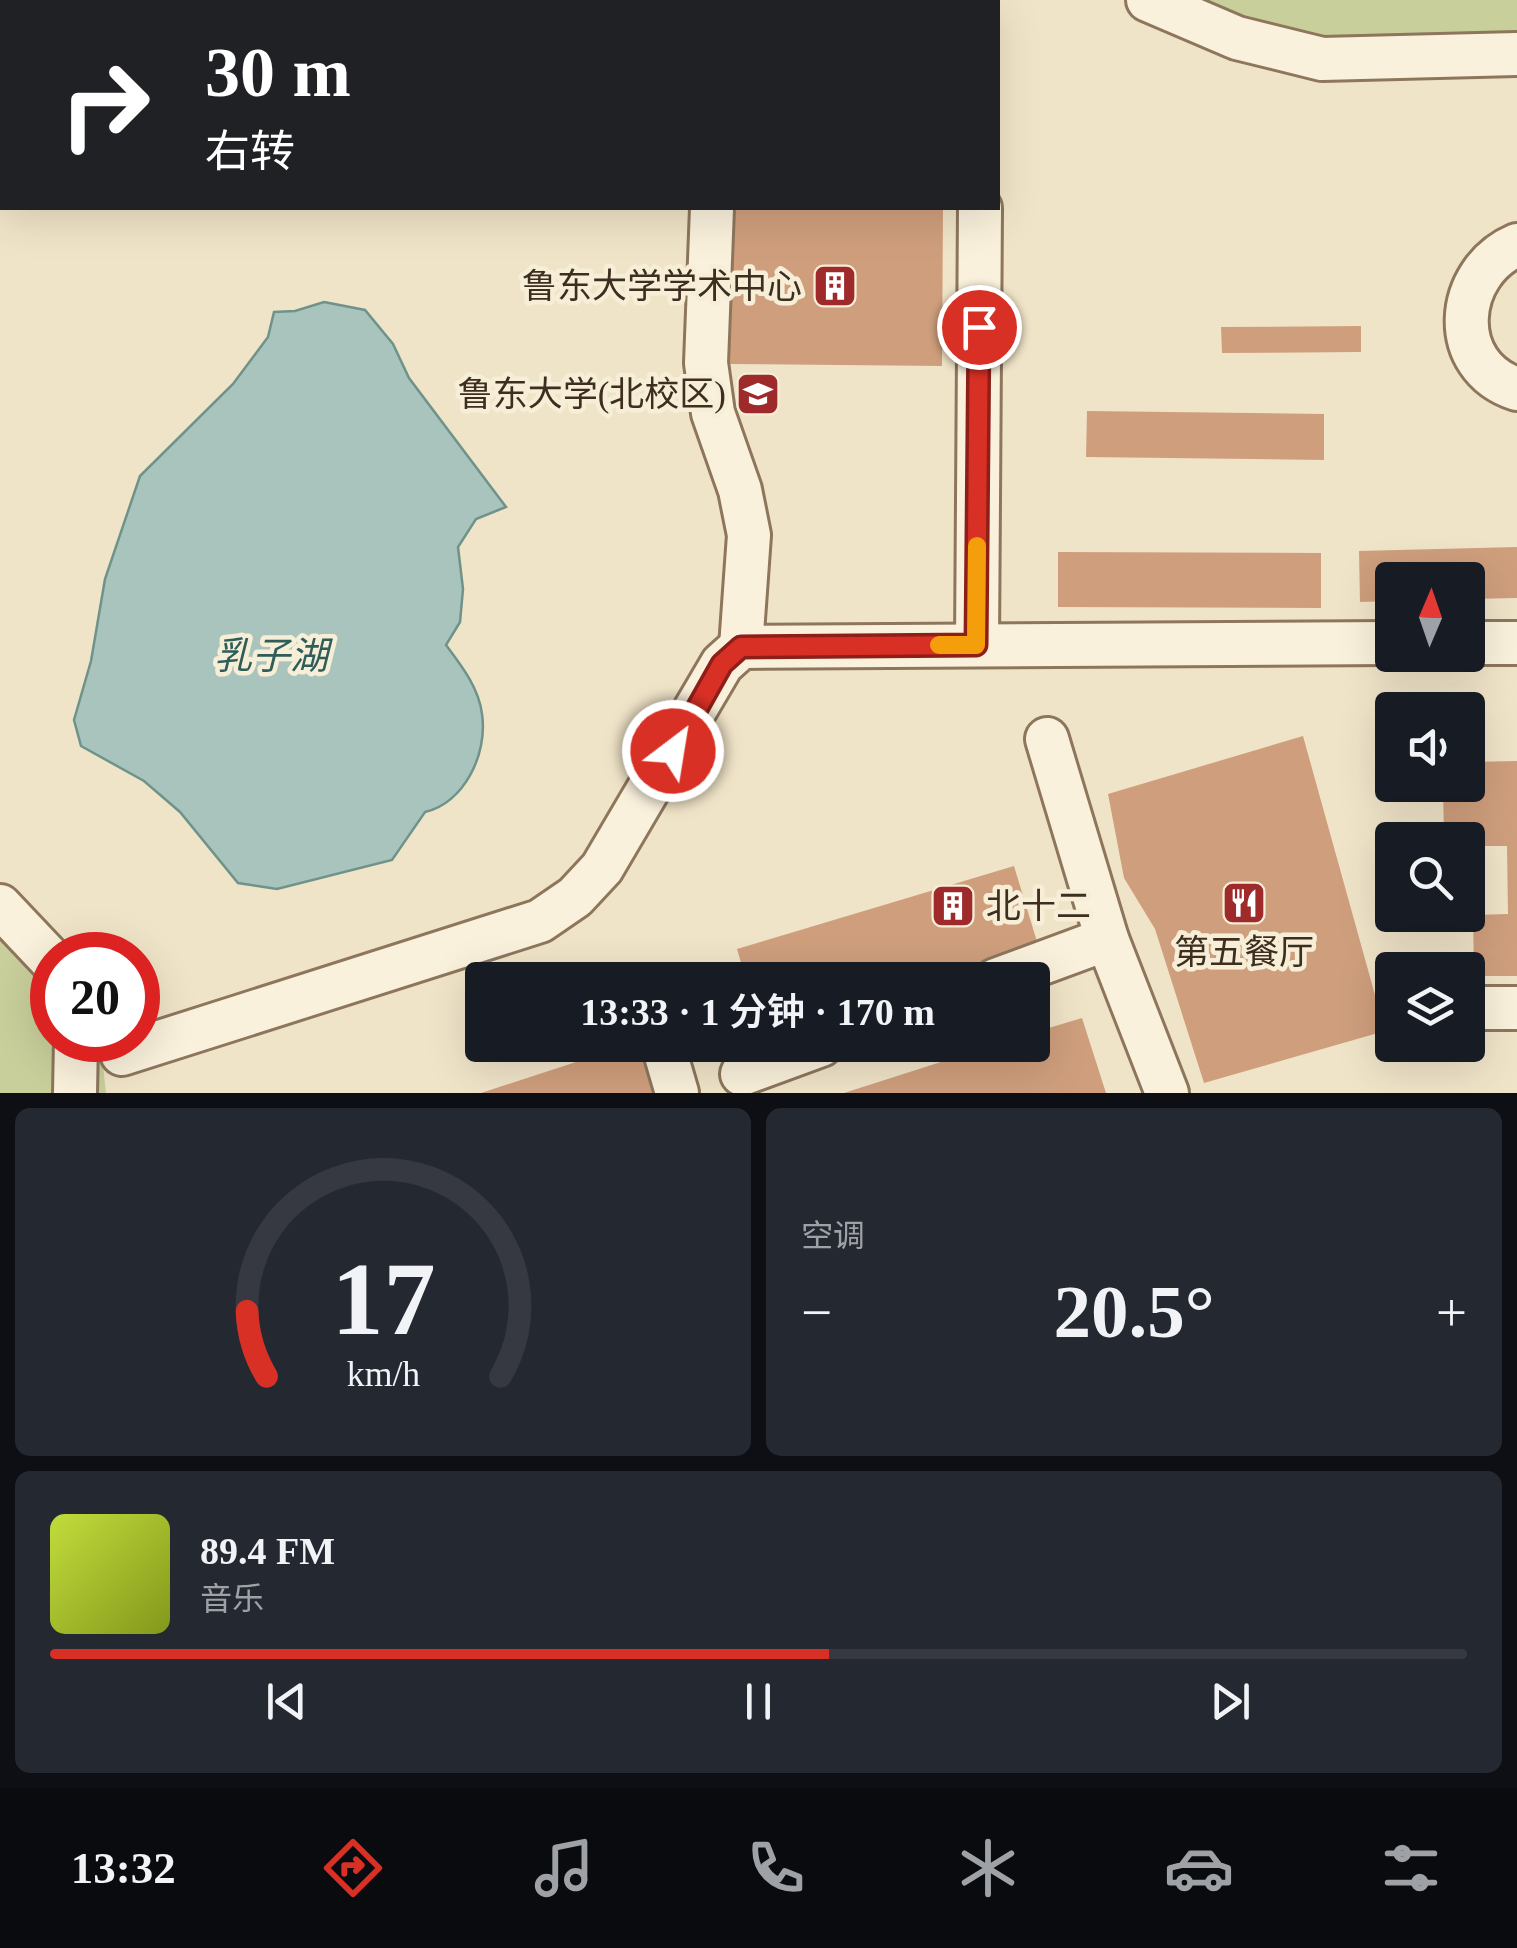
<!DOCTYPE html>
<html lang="zh">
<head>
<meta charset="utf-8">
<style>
	:root { --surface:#171b24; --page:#242831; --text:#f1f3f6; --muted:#9ea1a6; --line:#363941; --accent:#d93025 }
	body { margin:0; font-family:"Times New Roman","Noto Sans SC",serif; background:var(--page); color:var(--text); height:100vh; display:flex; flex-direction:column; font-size:38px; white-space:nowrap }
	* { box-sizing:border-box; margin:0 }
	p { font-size:32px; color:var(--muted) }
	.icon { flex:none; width:55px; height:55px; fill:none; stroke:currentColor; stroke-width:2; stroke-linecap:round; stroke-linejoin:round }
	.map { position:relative; height:1093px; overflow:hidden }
	.drawer { display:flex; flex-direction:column; gap:15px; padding:15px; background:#0d0f14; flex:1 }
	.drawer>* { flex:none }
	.hud { position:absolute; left:0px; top:0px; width:1000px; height:210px; box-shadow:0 10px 40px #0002; background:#202124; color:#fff; overflow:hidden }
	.needle { width:65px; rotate:2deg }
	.tools { position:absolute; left:1375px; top:562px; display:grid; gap:20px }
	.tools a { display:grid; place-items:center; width:110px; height:110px; border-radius:10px; background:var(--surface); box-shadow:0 10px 40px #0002; font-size:50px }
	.speed { position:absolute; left:30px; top:932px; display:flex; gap:20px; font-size:50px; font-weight:700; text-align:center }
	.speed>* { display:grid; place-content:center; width:130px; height:130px; border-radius:50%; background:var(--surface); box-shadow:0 10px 40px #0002; line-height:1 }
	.speed .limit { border:15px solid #d22; background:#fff; color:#111 }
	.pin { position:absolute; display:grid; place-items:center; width:85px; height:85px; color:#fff; margin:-42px; border:5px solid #fff; border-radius:50%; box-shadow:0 2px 10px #0007 }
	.me { position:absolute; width:110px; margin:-55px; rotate:31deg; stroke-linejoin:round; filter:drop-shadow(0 0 8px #0008) }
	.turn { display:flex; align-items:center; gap:35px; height:210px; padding:0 40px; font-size:45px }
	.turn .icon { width:130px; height:130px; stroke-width:2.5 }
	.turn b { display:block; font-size:70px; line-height:85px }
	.big { font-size:75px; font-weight:600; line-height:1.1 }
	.drawer .widget { flex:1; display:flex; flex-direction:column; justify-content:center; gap:15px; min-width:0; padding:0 35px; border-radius:15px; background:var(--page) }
	.drawer .dial { align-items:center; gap:0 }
	.dial svg { height:260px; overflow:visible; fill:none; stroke:var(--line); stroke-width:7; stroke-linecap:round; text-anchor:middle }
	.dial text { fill:var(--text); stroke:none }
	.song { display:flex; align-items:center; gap:30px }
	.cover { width:120px; height:120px; border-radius:15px; background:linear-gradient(135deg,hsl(70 70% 55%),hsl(70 70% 35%)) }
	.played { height:10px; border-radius:5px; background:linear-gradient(90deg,var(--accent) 55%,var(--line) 55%) }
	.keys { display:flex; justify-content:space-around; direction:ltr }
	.heat { display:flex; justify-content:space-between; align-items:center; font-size:55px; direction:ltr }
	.drawer .tiles { flex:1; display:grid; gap:15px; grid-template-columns:1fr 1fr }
	.widget:last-child { grid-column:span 2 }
	.trip { position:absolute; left:465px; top:962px; width:585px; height:100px; border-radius:10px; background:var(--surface); box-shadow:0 10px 40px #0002; font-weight:600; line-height:100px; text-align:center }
	.tabs { display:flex; height:160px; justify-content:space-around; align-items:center; background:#090b0e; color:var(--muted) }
	.tabs .icon { width:70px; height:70px }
	.tabs .selected { color:var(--accent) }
	.tabs b { font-size:45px; color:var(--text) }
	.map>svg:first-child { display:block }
	.green { fill:#c9cf9b }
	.water { fill:#a9c4bc; stroke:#6f938a; stroke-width:2.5 }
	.building { fill:#cf9f7d }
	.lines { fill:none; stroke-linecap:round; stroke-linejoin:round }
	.minor-casing { stroke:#8d765c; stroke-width:48 }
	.minor { stroke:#faf1dc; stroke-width:42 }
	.route-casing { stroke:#8d1f18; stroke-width:25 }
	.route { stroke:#d93025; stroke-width:18 }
	.slow { stroke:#f59e0b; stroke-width:18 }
	.labels { text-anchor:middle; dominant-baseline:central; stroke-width:9; stroke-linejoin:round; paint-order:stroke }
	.poi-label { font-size:35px; fill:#3d2e20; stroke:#f7eed8; text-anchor:end }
	.water-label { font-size:38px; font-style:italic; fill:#2f5d5a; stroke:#f7eed8 }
</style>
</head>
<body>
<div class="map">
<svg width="1517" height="1093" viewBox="0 0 1517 1093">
	<rect width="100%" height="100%" fill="#f0e4c8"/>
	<g class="green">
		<polygon points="1188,0 1517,0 1517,75 1303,51"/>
		<polygon points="0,882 66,955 52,955 52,1040 100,1040 106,1093 0,1093"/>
	</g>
	<path class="water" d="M324 302 365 310 393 344 409 378 506 507 476 519 458 547 463 589 460 622 446 645C461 665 479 688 482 714 488 754 464 803 425 812L392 860 277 889 238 883 180 812 144 781 81 746 74 720 91 661 105 579 140 476 233 384 268 337 274 312 295 311Z"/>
	<g class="building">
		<polygon points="729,208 943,208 942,366 727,364"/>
		<polygon points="1361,326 1361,352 1222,353 1221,327"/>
		<polygon points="1087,411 1324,414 1324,460 1086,457"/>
		<polygon points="1517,547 1517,598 1468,599 1468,580 1392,580 1392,601 1360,602 1359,551"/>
		<polygon points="1058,552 1321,553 1321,608 1058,607"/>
		<polygon points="1303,736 1385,1031 1204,1083 1155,929 1124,878 1108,794"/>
		<polygon points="1517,761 1517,976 1474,976 1473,915 1508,914 1507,846 1468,846 1468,840 1444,840 1443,785 1468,785 1468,762"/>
		<polygon points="1014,866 1038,945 921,980 746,980 737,949"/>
		<polygon points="1082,1018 1106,1093 844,1093 994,1045 1032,1045 1032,1033"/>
		<polygon points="628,1045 638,1045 654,1093 481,1093"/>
	</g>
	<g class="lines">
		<defs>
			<g id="minor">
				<polyline points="1148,0 1237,38 1322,59 1517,54"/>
				<polyline points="712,208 706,363 713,413 740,490 749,535 741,647"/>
				<path d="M1517 245C1454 272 1446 366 1517 389"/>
				<polyline points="1468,643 1517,643"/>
				<polyline points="977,645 980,208"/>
				<polyline points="1047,739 1107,939 1167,1093"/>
				<polyline points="0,906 52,961"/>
				<polyline points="996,980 1107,939"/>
				<polyline points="1469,1008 1517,1008"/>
				<polyline points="663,1045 677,1093"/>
				<polyline points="122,1054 540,921 575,897 602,868 722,664 741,647 1392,643"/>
				<polyline points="742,1074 821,1045"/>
				<polyline points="75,1093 76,1040"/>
			</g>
		</defs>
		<use href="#minor" class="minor-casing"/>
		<use href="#minor" class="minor"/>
	</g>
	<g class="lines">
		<defs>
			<polyline id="route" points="673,751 722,664 741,647 976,645 979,327"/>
		</defs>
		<use href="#route" class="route-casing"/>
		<use href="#route" class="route"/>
		<polyline class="slow" points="939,645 976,645 977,546"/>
	</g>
	<defs>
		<symbol id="building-square" viewBox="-11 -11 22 22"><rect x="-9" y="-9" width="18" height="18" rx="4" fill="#9e2a2b" stroke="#f7eed8"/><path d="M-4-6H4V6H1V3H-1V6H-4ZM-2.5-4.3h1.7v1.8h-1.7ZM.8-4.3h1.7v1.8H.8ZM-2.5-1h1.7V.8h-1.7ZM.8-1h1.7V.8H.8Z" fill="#fff"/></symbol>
		<symbol id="university-square" viewBox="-11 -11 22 22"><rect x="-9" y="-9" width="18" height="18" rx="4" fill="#9e2a2b" stroke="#f7eed8"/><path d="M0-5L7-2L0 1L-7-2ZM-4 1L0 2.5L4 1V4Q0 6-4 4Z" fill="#fff"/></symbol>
		<symbol id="restaurant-square" viewBox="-11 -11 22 22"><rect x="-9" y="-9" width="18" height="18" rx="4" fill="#9e2a2b" stroke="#f7eed8"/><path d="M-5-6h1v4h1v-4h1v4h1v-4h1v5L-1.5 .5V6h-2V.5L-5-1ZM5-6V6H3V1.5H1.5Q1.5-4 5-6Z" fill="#fff"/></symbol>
	</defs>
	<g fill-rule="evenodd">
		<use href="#building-square" x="810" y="261" width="50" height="50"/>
		<use href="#university-square" x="733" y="369" width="50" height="50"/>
		<use href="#restaurant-square" x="1219" y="878" width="50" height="50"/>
		<use href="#building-square" x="928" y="881" width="50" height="50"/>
	</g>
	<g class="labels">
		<g class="poi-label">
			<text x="802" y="286">鲁东大学学术中心</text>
			<text x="726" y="394">鲁东大学(北校区)</text>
			<text x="986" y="906" text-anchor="start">北十二</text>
			<text x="1244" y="952" text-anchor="middle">第五餐厅</text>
		</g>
		<g class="water-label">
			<text x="271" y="656">乳子湖</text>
		</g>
	</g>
</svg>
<div class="tools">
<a><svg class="needle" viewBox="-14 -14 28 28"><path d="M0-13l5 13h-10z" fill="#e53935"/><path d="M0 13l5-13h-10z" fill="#9ea1a6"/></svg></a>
<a><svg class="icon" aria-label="sound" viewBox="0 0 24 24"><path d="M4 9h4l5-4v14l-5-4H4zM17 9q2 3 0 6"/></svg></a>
<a><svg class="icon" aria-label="search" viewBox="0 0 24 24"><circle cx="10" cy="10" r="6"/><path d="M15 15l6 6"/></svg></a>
<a><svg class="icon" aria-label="layers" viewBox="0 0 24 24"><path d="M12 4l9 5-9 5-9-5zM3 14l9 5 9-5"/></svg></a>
</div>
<div class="speed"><div class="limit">20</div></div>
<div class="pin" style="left:979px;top:327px;background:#d93025"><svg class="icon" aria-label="arrive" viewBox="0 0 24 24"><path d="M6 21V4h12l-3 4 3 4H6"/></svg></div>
<svg class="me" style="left:673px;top:751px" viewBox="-20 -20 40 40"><circle r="17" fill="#d93025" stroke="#fff" stroke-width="3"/><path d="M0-11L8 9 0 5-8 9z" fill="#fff"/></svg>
<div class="trip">13:33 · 1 分钟 · 170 m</div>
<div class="hud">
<div class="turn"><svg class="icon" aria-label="right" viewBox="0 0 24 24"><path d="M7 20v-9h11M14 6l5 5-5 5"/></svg><div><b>30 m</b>右转</div></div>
</div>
</div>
<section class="drawer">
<div class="tiles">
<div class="widget dial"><svg viewBox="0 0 100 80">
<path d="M14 69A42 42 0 1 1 86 69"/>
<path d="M14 69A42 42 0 0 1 8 49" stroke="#d93025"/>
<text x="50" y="56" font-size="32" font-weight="700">17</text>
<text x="50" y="72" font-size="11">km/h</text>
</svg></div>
<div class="widget"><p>空调</p>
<div class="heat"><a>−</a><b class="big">20.5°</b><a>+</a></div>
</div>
<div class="widget">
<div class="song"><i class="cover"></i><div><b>89.4 FM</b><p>音乐</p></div></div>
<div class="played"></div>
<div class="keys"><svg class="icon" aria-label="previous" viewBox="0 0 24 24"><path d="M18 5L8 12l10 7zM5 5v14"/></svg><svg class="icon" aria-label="pause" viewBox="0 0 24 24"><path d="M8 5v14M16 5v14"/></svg><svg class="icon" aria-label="next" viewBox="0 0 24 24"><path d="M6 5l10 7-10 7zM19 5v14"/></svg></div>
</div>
</div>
</section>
<nav class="tabs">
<b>13:32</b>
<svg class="icon selected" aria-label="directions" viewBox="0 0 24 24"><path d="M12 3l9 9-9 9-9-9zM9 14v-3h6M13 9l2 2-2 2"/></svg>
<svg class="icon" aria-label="music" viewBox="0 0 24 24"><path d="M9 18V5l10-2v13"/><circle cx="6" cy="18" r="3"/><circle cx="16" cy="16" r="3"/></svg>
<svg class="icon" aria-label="phone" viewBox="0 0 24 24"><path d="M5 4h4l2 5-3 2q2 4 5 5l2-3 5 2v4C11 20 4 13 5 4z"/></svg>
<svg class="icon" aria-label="climate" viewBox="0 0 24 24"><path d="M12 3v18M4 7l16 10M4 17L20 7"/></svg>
<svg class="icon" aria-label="car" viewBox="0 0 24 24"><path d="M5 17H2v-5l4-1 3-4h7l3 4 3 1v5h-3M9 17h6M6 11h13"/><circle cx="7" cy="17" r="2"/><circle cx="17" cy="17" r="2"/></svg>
<svg class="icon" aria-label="filters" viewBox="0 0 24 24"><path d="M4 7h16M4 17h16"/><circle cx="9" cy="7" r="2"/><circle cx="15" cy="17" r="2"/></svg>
</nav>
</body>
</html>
